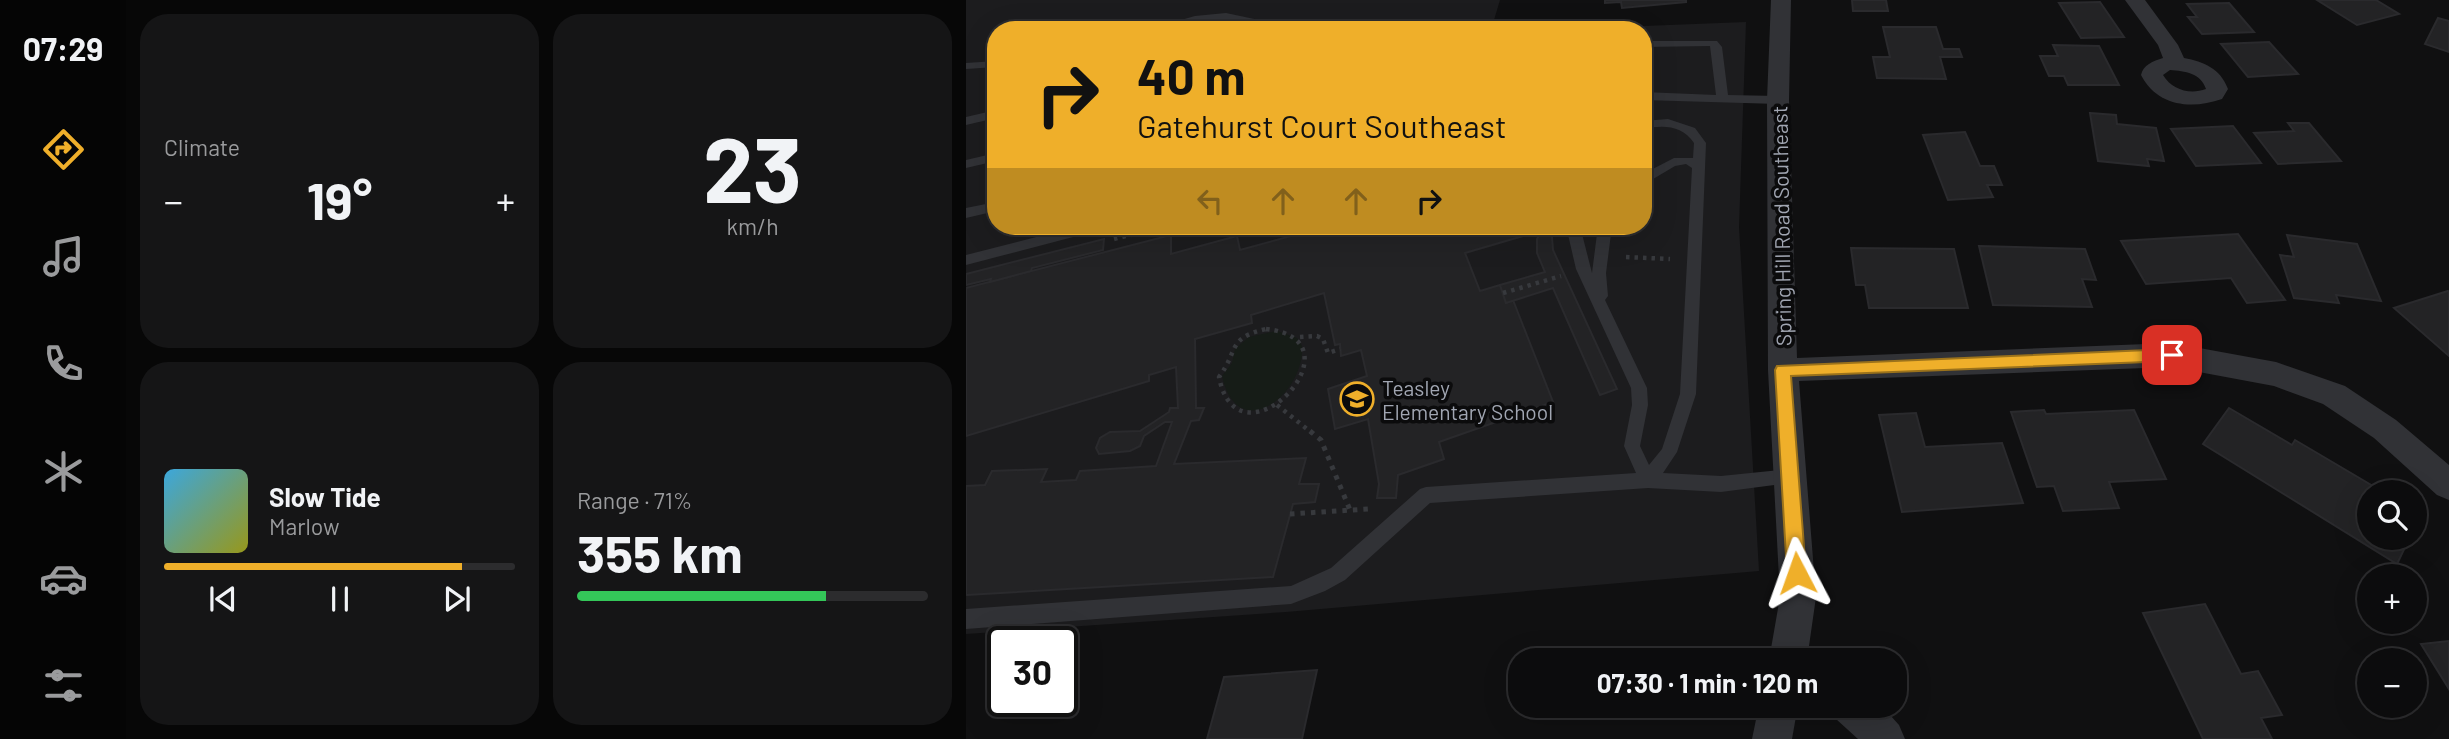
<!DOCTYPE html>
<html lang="en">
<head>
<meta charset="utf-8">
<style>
	:root { --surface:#0c0c0d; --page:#151516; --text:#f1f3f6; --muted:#9a9b9d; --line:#2c2c2e; --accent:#efaf2a }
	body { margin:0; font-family:Barlow,sans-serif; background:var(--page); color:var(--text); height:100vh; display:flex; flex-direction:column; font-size:26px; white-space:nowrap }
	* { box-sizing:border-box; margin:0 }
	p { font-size:23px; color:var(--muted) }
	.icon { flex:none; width:38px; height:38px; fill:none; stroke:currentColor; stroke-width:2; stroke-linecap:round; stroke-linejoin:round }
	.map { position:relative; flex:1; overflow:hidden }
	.sheet { display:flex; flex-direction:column; gap:14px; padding:14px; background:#070707; width:840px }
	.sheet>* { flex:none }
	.top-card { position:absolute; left:21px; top:21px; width:665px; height:214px; border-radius:28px; box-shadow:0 7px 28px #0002,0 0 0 2px var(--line); background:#efaf2a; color:#111; overflow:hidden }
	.tools { position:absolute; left:1391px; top:480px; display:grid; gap:14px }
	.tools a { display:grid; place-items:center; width:70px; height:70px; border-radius:50%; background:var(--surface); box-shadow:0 7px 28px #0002,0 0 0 2px var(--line); font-size:35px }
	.speed { position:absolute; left:21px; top:626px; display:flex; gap:14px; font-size:35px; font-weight:700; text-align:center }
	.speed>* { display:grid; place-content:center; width:91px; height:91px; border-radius:50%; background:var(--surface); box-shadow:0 7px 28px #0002,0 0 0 2px var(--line); line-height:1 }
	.speed .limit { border:4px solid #111; border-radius:10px; background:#fff; color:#111 }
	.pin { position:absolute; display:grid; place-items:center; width:60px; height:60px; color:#fff; margin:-30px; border-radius:14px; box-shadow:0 4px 10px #0006 }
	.me { position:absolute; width:77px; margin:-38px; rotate:356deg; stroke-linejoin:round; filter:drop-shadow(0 0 5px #0008) }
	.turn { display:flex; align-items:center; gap:24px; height:147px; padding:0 35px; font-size:32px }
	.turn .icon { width:91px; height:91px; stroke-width:2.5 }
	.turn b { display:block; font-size:49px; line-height:60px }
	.lanes { display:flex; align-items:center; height:66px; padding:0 35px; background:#0003; justify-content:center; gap:35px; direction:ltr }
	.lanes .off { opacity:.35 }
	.big { font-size:52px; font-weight:700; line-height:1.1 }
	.sheet .widget { flex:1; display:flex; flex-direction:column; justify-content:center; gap:10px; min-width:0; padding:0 24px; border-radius:28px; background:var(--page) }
	.sheet .dial { align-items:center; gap:0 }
	.dial b { font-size:91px; line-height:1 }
	.song { display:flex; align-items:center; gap:21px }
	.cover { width:84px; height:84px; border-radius:10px; background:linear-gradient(135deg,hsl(200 70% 55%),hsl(60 70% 35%)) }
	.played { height:7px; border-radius:4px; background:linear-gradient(90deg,var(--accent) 85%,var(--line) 85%) }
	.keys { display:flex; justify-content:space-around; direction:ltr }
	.heat { display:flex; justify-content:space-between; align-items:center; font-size:38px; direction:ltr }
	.charge { height:10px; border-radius:5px; background:linear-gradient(90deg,#34c759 71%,var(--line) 0) }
	.sheet .tiles { flex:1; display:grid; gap:14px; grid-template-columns:repeat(2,1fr) }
	.trip { position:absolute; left:542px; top:648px; width:399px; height:70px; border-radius:28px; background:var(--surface); box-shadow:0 7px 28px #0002,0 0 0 2px var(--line); font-weight:700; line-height:70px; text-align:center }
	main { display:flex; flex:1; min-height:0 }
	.tabs { display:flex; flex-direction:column; width:126px; justify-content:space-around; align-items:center; background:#050505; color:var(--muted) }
	.tabs .icon { width:49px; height:49px }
	.tabs .on { color:var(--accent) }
	.tabs b { font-size:32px; color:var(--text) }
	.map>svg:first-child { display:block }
	.built { fill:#1c1c1e }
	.green { fill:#161c17 }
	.building { fill:#232325; stroke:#2a2a2d; stroke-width:2 }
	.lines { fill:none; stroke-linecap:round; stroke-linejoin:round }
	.path-far1 { stroke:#37393d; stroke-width:4.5; stroke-dasharray:3.5 5; stroke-linecap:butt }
	.path { stroke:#37393d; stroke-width:5; stroke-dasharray:4.5 6; stroke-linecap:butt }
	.service { fill:#313236; fill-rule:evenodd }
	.minor { fill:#313236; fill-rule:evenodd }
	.route { fill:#efaf2a; stroke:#9b721b; stroke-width:2 }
	.labels { text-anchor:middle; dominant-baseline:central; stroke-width:7; stroke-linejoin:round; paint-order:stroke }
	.street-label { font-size:21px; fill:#a1a6b2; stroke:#0b0b0c }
	.poi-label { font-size:21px; fill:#a1a6b2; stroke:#0b0b0c; text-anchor:start }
</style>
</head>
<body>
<main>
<nav class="tabs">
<b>07:29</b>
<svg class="icon on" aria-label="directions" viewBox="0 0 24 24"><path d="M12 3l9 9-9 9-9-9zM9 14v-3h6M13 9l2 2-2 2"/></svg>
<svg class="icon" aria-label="music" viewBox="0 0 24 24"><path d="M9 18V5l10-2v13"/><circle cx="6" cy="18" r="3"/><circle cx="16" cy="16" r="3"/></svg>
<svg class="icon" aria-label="phone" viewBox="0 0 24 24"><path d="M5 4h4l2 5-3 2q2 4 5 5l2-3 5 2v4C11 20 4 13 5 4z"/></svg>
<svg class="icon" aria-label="climate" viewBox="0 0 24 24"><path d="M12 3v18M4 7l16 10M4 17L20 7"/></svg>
<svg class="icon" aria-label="car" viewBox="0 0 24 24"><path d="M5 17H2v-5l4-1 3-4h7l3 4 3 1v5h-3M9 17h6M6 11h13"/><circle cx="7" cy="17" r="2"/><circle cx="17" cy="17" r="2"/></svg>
<svg class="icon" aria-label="filters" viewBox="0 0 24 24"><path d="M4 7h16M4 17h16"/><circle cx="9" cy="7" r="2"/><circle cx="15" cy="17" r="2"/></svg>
</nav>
<section class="sheet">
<div class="tiles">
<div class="widget"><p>Climate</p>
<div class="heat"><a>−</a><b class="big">19°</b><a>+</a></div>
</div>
<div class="widget dial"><b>23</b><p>km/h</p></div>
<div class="widget">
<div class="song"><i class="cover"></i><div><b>Slow Tide</b><p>Marlow</p></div></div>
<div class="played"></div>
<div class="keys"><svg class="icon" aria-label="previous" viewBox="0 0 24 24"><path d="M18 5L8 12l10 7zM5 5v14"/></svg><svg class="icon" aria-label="pause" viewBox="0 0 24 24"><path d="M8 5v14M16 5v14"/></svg><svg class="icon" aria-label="next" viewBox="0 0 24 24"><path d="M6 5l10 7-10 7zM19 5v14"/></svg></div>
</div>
<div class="widget"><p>Range · 71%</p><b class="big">355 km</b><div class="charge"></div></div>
</div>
</section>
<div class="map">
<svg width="1483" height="739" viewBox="0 0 1483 739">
	<rect width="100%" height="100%" fill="#101011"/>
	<polygon class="built" points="0,0 534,0 525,30 30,30 30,226 677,226 677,30 575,30 780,22 773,227 793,571 320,612 0,634"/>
	<path class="green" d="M311 331 331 338 336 346C339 394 272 447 256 376L266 363 269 349 283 337Z"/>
	<g class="building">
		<polygon points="639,0 720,0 720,2 656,8 655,2 639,3"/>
		<polygon points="886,0 920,0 922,11 887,11"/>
		<polygon points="1351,0 1410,0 1433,14 1391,25"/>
		<polygon points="1134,2 1158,37 1115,38 1093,3"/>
		<polygon points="1263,3 1288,32 1236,34 1222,17 1231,17 1221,4"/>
		<polygon points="1472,18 1483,21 1483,52 1459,44"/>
		<polygon points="917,27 970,27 977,49 993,49 996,57 974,57 980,79 911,78 907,57 924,57"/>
		<polygon points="1303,42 1332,74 1282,77 1255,44"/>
		<polygon points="1087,45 1133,46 1153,85 1102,85 1098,76 1083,76 1074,56 1092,56"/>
		<polygon points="1124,113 1150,115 1151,124 1190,128 1198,161 1181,159 1183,166 1132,161"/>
		<polygon points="1322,123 1343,123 1375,161 1312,164 1288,133 1328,131"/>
		<polygon points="1267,126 1295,163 1230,166 1205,129"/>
		<polygon points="999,132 1014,166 1028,166 1036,185 1021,185 1027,197 982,200 957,135"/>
		<polygon points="362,226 572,226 574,231 499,253 514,291 534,285 540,303 547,300 587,402 473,442 478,459 432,475 430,498 411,498 413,484 402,419 369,429 362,389 401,376 395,350 375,356 374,344 369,345 358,293 285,315 286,323 229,339 230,408 238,408 233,420 225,421 208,464 340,458 333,484 353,484 349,502 327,504 307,577 0,595 0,486 19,485 26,471 81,469 75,482 110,480 114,471 190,466 206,422 199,422 178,436 174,446 164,451 133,454 130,448 134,438 144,432 174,431 203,412 204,408 212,408 210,367 183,375 183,381 0,436 0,288 205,235 205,254 271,236 274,250"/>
		<polygon points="578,226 593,226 586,237 587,250 651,389 634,395 587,288 540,303 534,285 579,272 571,253 571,239"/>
		<polygon points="1272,234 1319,300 1281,303 1265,278 1180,284 1155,241"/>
		<polygon points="1321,235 1391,244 1415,301 1370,295 1373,303 1328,298 1314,255 1328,257"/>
		<polygon points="138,239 137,250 66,268 65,271 24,282 25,279 0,285 0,274"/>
		<polygon points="1013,246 1119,249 1130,280 1116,279 1126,307 1027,305"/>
		<polygon points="885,248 988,249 1002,308 903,308 899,285 890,285"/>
		<polygon points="1482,291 1483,292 1483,356 1428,308"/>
		<polygon points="1263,408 1326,445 1329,440 1417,492 1404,492 1404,537 1444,537 1431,564 1237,444"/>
		<polygon points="1078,410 1080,414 1168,410 1200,479 1143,482 1153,508 1097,511 1088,486 1071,487 1045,412"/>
		<polygon points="950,413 959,447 1036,443 1057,503 936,512 913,415"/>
		<polygon points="1239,604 1275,674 1292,671 1316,715 1295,718 1306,739 1237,739 1177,613"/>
		<polygon points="1483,641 1483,689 1455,644"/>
		<polygon points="351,670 336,739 241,739 258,677"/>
	</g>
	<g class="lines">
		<g class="path-far1">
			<polyline points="297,226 310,234 339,226"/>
			<polyline points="148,239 201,226"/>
			<polyline points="660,257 704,259"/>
			<polyline points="537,293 595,276"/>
			<path d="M300 329C402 340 272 475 253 377 273 350 261 338 300 329Z"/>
			<polyline points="334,337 351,336 357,339 362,353 374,349"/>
			<polyline points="311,405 346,433"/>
		</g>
		<g class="path">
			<polyline points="344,431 355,440 384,510"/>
			<polyline points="324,514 402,509"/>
		</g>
		<g class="service">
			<path d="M260 13 293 20 308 30C290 30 274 20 255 20 229 20 205 30 180 30L229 16Z"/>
			<polygon points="677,41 751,41 756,47 762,95 812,96 818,100 812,104 677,100 677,92 750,95 744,46 677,47"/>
			<polygon points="30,61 30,67 0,69 0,63"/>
			<polygon points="30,110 30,118 0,125 0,117"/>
			<path d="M702 119 729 128 740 143 730 394 711 452 697 473 755 476 824 469 830 472 833 477 830 482 755 492 682 488 464 503 379 580 359 591 325 604 0 629V609L325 586 365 568 454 489 460 487 670 473 658 446 666 405 665 388 610 269 600 226H614L626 273 632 226H646L640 273 642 296 639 300 681 388 682 405 674 446 683 465 696 449 714 394 726 168 720 164 709 166 677 185V174L708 158H727L728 143C716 125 697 125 677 129V121Z"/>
			<polygon points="30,153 30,161 0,168 0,160"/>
			<polygon points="30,202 30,211 0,218 0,208"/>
			<polygon points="113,226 137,226 130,231 0,265 0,255"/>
		</g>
		<g class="minor">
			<polygon points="805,0 825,0 823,100 831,358 1206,343 1310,362 1379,386 1430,420 1483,465 1483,500 1471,495 1408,438 1357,404 1308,386 1206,367 833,381 850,597 841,660 803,660 814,597 802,370 801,100"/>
			<path d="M1159 0H1179L1212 45 1218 58C1238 62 1254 68 1262 89L1256 99C1225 110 1191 106 1175 75 1177 65 1187 61 1197 58L1192 45ZM1204 70C1219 71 1235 73 1240 89 1224 95 1206 90 1197 75Z"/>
			<polygon points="793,705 832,705 826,739 786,739"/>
			<polygon points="865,705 915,705 933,725 939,739 892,739 870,719"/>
		</g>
	</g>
	<polygon class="route" points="1206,349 1214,355 1206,361 825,376 840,573 837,579 831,582 824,579 821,573 809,370 811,366"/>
	<defs>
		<symbol id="school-ring" viewBox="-11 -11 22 22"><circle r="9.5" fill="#0b0b0c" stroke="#efaf2a" stroke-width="1.5"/><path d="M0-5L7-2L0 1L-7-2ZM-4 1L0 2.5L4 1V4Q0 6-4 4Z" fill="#efaf2a"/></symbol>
	</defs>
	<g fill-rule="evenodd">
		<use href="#school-ring" x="372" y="380" width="38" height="38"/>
	</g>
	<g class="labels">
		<g class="street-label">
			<text transform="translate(815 226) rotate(-91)">Spring Hill Road Southeast</text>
		</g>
		<g class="poi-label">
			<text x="416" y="387">Teasley<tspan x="416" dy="24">Elementary School</tspan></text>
		</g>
	</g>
</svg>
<div class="tools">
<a><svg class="icon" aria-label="search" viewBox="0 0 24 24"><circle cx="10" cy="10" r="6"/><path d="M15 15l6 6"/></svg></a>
<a>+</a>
<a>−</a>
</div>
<div class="speed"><div class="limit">30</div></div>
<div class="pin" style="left:1206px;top:355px;background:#d93025"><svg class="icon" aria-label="arrive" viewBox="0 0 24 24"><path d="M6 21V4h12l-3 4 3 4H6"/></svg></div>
<svg class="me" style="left:831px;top:573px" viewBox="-20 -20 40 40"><path d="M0-17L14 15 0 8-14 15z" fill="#efaf2a" stroke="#fff" stroke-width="4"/></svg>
<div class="trip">07:30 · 1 min · 120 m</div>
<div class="top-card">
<div class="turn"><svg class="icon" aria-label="right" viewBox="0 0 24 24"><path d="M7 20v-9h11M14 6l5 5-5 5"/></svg><div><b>40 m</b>Gatehurst Court Southeast</div></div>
<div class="lanes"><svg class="icon off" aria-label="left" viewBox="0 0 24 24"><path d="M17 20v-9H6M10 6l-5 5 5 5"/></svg><svg class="icon off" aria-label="ahead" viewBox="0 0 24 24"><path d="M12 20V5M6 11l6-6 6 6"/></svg><svg class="icon off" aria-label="ahead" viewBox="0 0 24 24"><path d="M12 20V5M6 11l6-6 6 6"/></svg><svg class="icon" aria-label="right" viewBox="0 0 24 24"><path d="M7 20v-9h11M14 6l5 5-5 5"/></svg></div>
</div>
</div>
</main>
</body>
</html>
